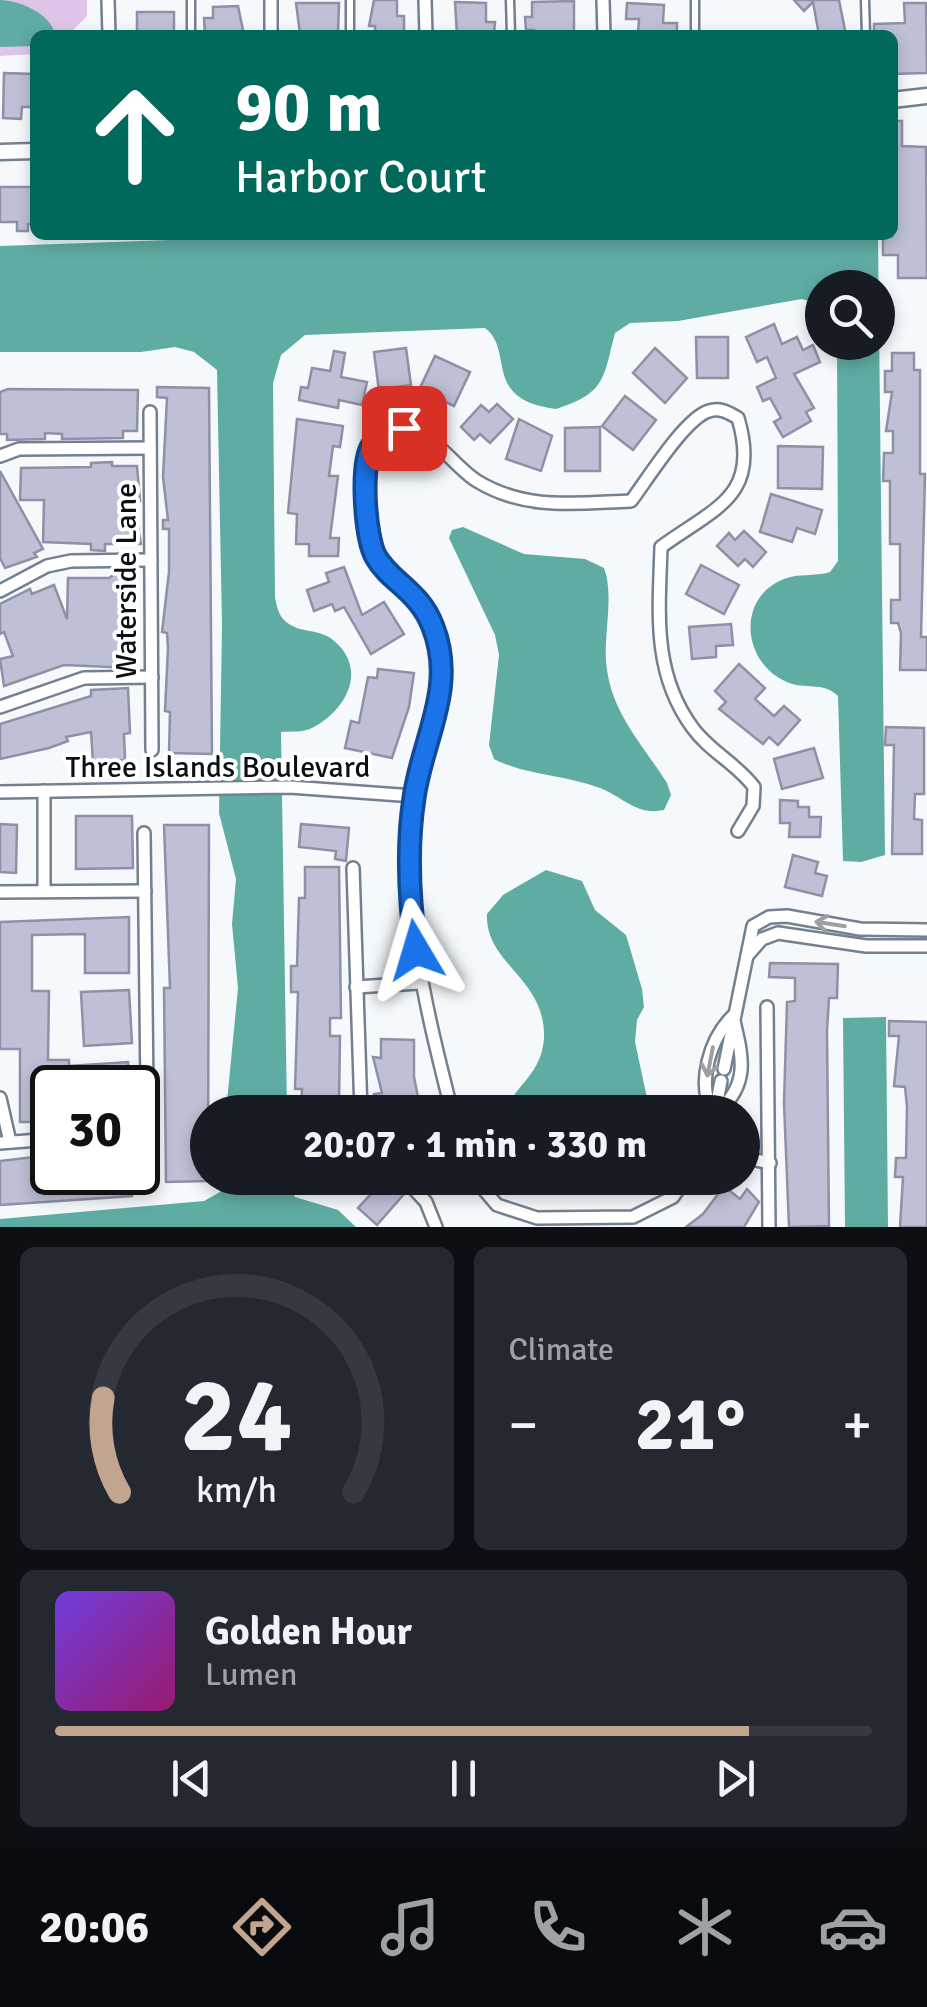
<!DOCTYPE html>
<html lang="en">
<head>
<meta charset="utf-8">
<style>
	:root { --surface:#171b24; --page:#242831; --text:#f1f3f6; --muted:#9ea1a6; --line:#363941; --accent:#c1a58e }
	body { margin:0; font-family:Signika,sans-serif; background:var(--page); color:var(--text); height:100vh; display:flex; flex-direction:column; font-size:38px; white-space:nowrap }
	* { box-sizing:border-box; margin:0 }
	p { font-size:32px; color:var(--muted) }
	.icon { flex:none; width:55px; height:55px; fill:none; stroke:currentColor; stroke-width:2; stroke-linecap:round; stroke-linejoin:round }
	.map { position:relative; height:1227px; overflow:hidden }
	.panel { display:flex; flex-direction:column; gap:20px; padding:20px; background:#0d0f14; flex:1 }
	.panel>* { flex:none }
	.guide { position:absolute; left:30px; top:30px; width:868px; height:210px; border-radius:15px; box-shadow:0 5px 15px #0003; background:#00695c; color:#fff; overflow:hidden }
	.tools { position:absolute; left:805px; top:270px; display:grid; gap:20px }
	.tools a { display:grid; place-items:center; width:90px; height:90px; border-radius:50%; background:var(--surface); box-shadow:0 5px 15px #0003; font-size:50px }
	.speed { position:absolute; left:30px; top:1065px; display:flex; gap:20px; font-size:50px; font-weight:700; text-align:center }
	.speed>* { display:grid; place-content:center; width:130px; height:130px; border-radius:50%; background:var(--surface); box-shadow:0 5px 15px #0003; line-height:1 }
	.speed .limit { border:5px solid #111; border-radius:15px; background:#fff; color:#111 }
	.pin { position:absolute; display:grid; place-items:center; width:85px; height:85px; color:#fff; margin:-42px; border-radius:20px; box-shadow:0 5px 15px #0006 }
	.me { position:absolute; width:110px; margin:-55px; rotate:353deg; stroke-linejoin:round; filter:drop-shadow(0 0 8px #0008) }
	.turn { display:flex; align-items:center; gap:35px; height:210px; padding:0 40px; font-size:45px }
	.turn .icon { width:130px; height:130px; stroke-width:2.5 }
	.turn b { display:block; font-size:70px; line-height:85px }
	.big { font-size:75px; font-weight:800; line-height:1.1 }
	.panel .widget { flex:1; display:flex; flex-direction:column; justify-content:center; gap:15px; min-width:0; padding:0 35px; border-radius:15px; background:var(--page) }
	.panel .dial { align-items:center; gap:0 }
	.dial svg { height:260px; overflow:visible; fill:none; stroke:var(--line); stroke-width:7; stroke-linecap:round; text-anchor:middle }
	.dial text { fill:var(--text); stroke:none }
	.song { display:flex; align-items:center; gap:30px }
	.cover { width:120px; height:120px; border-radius:15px; background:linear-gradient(135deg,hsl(260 70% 55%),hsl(320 70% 35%)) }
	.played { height:10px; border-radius:5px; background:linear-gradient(90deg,var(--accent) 85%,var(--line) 85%) }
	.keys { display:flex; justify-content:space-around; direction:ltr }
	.heat { display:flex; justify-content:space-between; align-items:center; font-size:55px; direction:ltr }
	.panel .tiles { flex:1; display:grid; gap:20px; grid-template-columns:1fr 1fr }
	.widget:last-child { grid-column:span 2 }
	.trip { position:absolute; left:190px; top:1095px; width:570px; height:100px; border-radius:50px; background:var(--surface); box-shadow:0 5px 15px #0003; font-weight:800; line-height:100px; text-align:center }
	.dock { display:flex; height:160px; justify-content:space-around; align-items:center; background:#090b0e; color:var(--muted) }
	.dock .icon { width:70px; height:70px }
	.dock .on { color:var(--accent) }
	.dock b { font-size:45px; color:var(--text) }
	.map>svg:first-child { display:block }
	.green { fill:#dfc4e9 }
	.water { fill:#5faca3 }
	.building { fill:#bec0d6; stroke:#8f90a5; stroke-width:2.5 }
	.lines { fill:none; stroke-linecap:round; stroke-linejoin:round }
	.service-casing { stroke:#728191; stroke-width:11 }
	.minor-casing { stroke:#728191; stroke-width:16 }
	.tertiary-casing { stroke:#728191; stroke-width:19 }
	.service { stroke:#fff; stroke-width:6 }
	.minor { stroke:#fff; stroke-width:11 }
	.tertiary { stroke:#fff; stroke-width:14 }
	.oneway { stroke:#9d9fa1 }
	.route-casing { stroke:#114b97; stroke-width:25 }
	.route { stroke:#1a73e8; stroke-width:18 }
	.labels { text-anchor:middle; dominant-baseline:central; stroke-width:8; stroke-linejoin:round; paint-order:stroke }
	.street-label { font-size:30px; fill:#090f15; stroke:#fff }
</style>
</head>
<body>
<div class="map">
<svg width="927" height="1227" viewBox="0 0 927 1227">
	<rect width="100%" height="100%" fill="#f5f9fc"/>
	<polygon class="green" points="0,0 87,0 87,16 68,35 35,35 35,54 0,56"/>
	<g class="water">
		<path d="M0 0C19 0 52 14 55 35H35V46L0 47Z"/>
		<path d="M315 235H878L885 855 861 862 843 861 838 696C823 681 804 690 787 682 743 664 735 598 784 579 798 573 815 577 830 572L838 561 837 343 878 342V288H822V305L802 299 678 321 630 323 615 333C603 379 606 393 556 409 481 400 515 350 485 328L305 335 281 355 273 383 275 597C277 608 279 618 289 624 302 633 320 629 333 640 369 669 346 711 312 728 302 733 291 731 281 732L287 1112H226L238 988 232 924 236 879 219 813 222 625 217 370 194 352 175 347 141 352H0V246Z"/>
		<path d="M463 527 524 554 585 559 604 568C614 594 604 632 606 661 610 712 641 742 667 783L671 795 664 810C637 816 623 797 600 788 566 775 527 776 494 759L489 745 499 655 495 635 449 538 452 530Z"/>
		<path d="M546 870 582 881 595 910 626 935 642 989 644 1007 637 1020 635 1042 650 1112H507C511 1087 542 1076 544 1038 546 978 485 964 487 914L503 895Z"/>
		<polygon points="886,1017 888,1227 845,1227 843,1018"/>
		<polygon points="224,1178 287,1178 295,1197 338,1210 356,1227 0,1227 0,1219 204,1201 220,1192"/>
	</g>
	<g class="building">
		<polygon points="374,0 397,0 397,16 404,16 404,35 375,35 375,26 369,26"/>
		<polygon points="794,0 839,0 846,35 819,35 813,2 804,11"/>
		<polygon points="574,1 574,35 534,35 534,30 526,30 525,17 532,17 532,2"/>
		<polygon points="455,2 486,3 486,22 495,22 494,35 457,35"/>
		<polygon points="296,3 339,3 338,34 300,34"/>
		<polygon points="627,3 664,5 663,23 677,23 677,35 638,33 639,19 626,19"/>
		<polygon points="904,3 926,3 927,73 892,74 892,35 874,35 874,24 905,23"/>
		<polygon points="238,6 244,35 205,35 204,18 213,18 213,7"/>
		<rect x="137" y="12" width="37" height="23"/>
		<polygon points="4,73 35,74 35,107 22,107 21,119 3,118"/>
		<polygon points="892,121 902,121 902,146 926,147 927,278 898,278 898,255 883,255 883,236 892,236"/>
		<polygon points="0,187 35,187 35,224 28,224 28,231 17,231 17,222 0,222"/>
		<polygon points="774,324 782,344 797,337 803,350 813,345 820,362 794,374 814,408 806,412 811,421 783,437 774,422 781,418 770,398 763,401 757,387 776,378 767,357 757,362 746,337"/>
		<polygon points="696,337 728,337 728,378 697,378"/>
		<polygon points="406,348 411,385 395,387 396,397 380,399 374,352"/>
		<polygon points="655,348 687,378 665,403 633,373"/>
		<polygon points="334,351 345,353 341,377 367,382 362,405 339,400 338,408 299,400 301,387 308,388 312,368 330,371"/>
		<polygon points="892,353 914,353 914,370 920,370 920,474 925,474 921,637 927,637 927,670 900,670 901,633 898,623 891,623 891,600 900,600 900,544 890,544 890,481 883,481 884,453 893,453 893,431 886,431 892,392 885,392 885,371 892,371"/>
		<polygon points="435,356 470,372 454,406 419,390"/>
		<polygon points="157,387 209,388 212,754 169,753 170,712 165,711 168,648 167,633 162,632 169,572 169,529 163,529 163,520 168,520 163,477 167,398 157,397"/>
		<polygon points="8,389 138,390 137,431 123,431 123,438 62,439 62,434 45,433 45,439 7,440 7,434 0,434 0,392"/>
		<polygon points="625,396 656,420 633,450 602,426"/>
		<polygon points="497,404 513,419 490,443 480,434 474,440 461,427 481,405 489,412"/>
		<polygon points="297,419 343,426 340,447 333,446 329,476 338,476 330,538 339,538 338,556 309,556 309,544 296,544 297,514 288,513"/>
		<polygon points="519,419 552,436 541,471 506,459"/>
		<polygon points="600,427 600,471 565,471 565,428"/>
		<polygon points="778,446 823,447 822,489 778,488"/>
		<polygon points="112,462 112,466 137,466 140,501 131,502 131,521 137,521 141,544 105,544 105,551 91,550 91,544 43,542 44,500 20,500 21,468 91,467 91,463"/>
		<polygon points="0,471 43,549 34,553 37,557 5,568 0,558"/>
		<polygon points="771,494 822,510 815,534 797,528 792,542 760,532"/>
		<polygon points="744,531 766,552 753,567 745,559 738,566 717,546 729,533 735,540"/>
		<polygon points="701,565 739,585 724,614 686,594"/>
		<polygon points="344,567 362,615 384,602 404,634 371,654 344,607 335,611 332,604 314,611 307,590 329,582 326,573"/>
		<polygon points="119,571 132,573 132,668 64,665 4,686 0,659 13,656 4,632 0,634 0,604 30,589 32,594 54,585 67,619 68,578 109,578"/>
		<polygon points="731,624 733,645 716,646 716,657 692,659 689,627"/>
		<polygon points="739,664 765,688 755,699 774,716 784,706 800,720 778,745 769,737 763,744 719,709 726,702 715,691"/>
		<polygon points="378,669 414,673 409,707 392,758 345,748 351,721 359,723 368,677 377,678"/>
		<polygon points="128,688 130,733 124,734 125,760 93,762 91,732 66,737 68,741 49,748 0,759 0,724 91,696 91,690"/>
		<polygon points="886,727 924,728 924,794 915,794 914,819 922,820 922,854 892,854 894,745 885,745"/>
		<polygon points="814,748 823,778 782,789 774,759"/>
		<polygon points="780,800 798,801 798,807 809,807 809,817 821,817 820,837 789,837 790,823 780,823"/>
		<polygon points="76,816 132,816 133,868 76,869"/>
		<polygon points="0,824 17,825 16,873 0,872"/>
		<polygon points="301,824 349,828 346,861 335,859 336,851 299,847"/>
		<polygon points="164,825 209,825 208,1181 166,1182 164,988 170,988"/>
		<polygon points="793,855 818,862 815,873 827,876 822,896 785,887"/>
		<polygon points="305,867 339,867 341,1018 330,1018 330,1036 340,1036 339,1104 351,1104 352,1112 301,1112 302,1089 295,1089 298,992 291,992 291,966 297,966 299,898 305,898"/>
		<polygon points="129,917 129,973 85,973 85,934 32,935 32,991 49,991 48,1060 69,1060 69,1066 128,1062 130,1088 52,1088 52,1122 20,1122 20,1049 0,1049 0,922"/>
		<polygon points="770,963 838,964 837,998 829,998 827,1031 829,1226 789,1227 784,1103 787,1002 795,1001 795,978 769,977"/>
		<polygon points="129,990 132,1043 84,1046 81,992"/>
		<polygon points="889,1021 927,1022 927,1227 900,1227 903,1177 895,1177 896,1158 906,1158 907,1107 905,1087 894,1086 899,1036 889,1036"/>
		<polygon points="381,1039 414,1040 414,1077 421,1112 378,1112 374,1094 382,1093 373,1057 381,1058"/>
		<polygon points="52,1155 52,1172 130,1172 132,1196 0,1205 0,1161"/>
		<polygon points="386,1178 392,1178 405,1193 377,1225 358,1208"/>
		<polygon points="724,1186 740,1199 747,1189 759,1202 744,1227 686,1227 703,1214"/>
	</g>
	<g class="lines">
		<defs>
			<g id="service">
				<polyline points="191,0 191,35"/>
				<polyline points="350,0 350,35"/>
				<polyline points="510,0 511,35"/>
				<polyline points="865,0 866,35"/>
				<polyline points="695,35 695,0"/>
			</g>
			<g id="minor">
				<polyline points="108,0 109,35"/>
				<polyline points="425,0 426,35"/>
				<polyline points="603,0 604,35"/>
				<polyline points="271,35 271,0"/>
				<polyline points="150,412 152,750"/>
				<polyline points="0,456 19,449 150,448"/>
				<polyline points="0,591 47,566 71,561 151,560"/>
				<polyline points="0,707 84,678 152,677"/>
				<polyline points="0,792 290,787 414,796"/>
				<polyline points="144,833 148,1176"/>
				<polyline points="353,868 361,1112"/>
				<polyline points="44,891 44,791"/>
				<polyline points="0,892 145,891"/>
				<polyline points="747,956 762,939 778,933 866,946 927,946"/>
				<polyline points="356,987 419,983"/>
				<polyline points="767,1007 769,1227"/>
				<polyline points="724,1069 753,926 769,917 787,916 860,929 927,930"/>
				<polyline points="0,1098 10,1142"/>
				<path d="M452 1112C426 1008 400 908 414 800 419 753 450 708 440 660 435 636 429 611 413 591 402 577 382 570 375 554 362 526 355 453 385 434 421 411 449 464 477 481 526 511 576 503 631 501 647 480 685 418 709 411 720 407 729 413 738 418 761 496 716 507 661 547 659 612 652 672 692 727 709 751 737 764 754 787L753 806 738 831"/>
				<path d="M713 1112C696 1084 710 1038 733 1016"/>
				<polyline points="715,1112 721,1081"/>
				<path d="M718 1112C749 1084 743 1059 734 1021"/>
				<polyline points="0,1143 52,1139"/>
				<polyline points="742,1157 770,1163"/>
				<polyline points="404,1178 426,1202 436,1227"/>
				<polyline points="474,1178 497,1205 537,1218 633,1217 673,1197 686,1178"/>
			</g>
			<g id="tertiary">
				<polyline points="892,100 927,96"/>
				<polyline points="0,152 35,151"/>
			</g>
		</defs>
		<use href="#service" class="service-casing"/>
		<use href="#minor" class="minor-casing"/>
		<use href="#tertiary" class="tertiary-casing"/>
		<use href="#service" class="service"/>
		<use href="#minor" class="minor"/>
		<use href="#tertiary" class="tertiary"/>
	</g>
	<defs><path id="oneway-shaft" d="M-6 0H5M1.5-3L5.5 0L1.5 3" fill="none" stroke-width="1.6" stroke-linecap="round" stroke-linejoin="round" transform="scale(2.5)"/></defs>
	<g class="oneway">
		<use href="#oneway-shaft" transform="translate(830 924) rotate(-171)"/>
		<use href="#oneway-shaft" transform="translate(710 1062) rotate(101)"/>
	</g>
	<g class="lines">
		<defs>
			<path id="route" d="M404 428C392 431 379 434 372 446 360 464 365 538 376 557 390 582 419 590 433 627 457 688 422 739 414 798 406 849 409 899 416 950"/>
		</defs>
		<use href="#route" class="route-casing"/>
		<use href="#route" class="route"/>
	</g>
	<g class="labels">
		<g class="street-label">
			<text transform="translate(126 581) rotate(-90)">Waterside Lane</text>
			<text x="218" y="767">Three Islands Boulevard</text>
		</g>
	</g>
</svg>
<div class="tools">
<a><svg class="icon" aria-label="search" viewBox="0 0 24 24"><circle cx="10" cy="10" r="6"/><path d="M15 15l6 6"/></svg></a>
</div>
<div class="speed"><div class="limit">30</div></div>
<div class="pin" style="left:404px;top:428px;background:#d93025"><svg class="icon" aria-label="arrive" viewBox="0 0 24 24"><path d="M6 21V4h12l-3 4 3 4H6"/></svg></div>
<svg class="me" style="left:416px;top:950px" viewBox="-20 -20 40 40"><path d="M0-17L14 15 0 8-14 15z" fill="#1a73e8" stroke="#fff" stroke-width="4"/></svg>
<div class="trip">20:07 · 1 min · 330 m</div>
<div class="guide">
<div class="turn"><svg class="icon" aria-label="ahead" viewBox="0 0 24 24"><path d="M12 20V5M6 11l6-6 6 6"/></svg><div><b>90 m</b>Harbor Court</div></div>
</div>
</div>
<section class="panel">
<div class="tiles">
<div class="widget dial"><svg viewBox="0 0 100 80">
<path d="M14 69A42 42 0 1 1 86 69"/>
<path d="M14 69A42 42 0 0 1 9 40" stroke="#c1a58e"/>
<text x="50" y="56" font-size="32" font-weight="700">24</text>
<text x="50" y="72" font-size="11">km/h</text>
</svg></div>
<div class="widget"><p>Climate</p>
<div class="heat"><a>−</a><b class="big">21°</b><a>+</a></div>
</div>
<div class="widget">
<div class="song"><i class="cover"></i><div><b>Golden Hour</b><p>Lumen</p></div></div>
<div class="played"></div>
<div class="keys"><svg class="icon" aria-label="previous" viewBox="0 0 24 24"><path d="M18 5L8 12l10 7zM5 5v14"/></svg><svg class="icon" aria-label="pause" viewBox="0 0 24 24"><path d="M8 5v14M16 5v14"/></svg><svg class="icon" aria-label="next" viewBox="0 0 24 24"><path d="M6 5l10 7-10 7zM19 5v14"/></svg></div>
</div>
</div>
</section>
<nav class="dock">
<b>20:06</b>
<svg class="icon on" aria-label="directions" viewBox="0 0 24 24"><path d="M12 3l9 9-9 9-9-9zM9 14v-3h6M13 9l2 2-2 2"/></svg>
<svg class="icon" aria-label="music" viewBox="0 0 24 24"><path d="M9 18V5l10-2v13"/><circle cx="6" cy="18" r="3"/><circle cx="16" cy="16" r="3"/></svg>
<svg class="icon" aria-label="phone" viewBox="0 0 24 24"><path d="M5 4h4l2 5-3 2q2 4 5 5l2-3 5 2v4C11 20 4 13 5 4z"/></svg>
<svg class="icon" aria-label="climate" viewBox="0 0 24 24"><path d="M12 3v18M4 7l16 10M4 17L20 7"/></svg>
<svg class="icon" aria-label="car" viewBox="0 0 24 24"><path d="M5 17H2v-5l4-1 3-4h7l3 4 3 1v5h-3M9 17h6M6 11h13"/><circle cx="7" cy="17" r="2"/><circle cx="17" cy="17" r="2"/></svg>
</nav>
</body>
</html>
